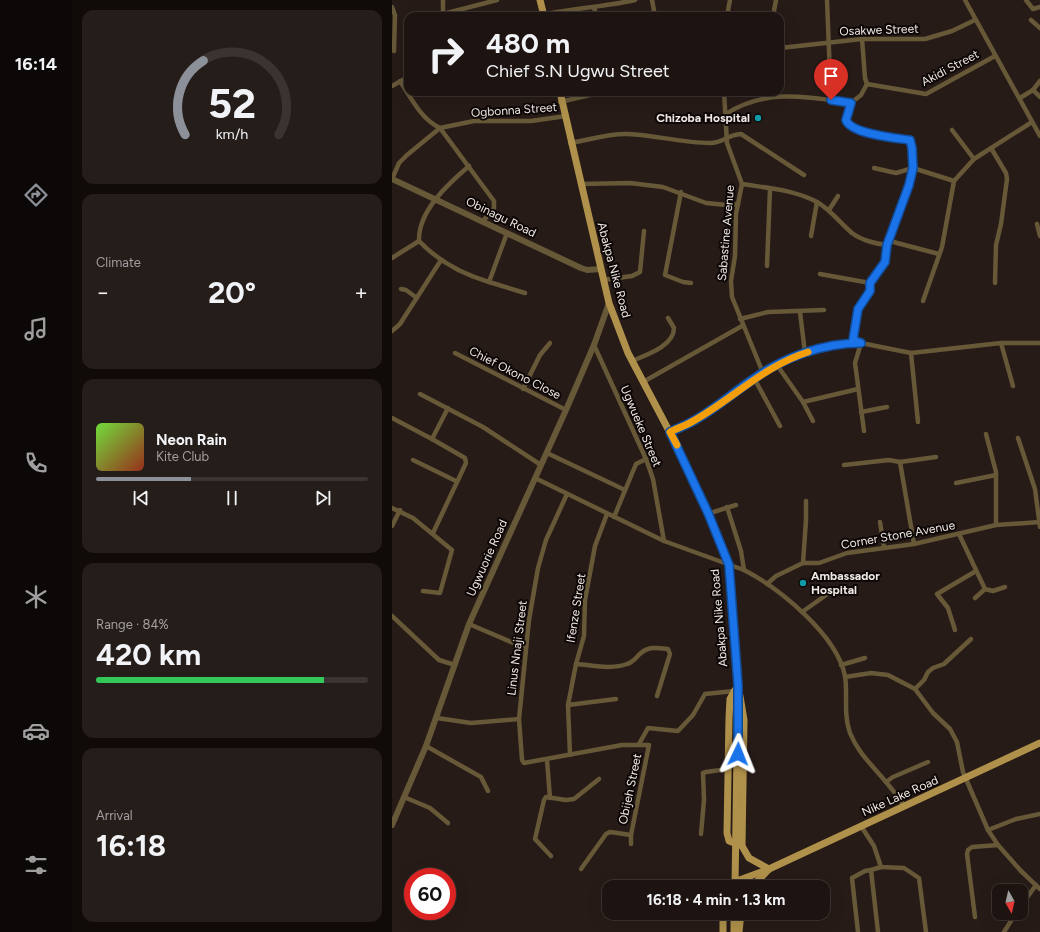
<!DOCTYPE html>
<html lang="en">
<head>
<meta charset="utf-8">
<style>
	:root { --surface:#1d1411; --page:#251d1a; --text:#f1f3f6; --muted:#a09e9f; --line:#3b3331; --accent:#8c9099 }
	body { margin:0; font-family:Figtree,sans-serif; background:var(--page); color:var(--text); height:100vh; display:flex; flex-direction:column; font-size:15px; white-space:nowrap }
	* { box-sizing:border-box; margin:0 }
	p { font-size:13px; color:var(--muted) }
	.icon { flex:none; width:22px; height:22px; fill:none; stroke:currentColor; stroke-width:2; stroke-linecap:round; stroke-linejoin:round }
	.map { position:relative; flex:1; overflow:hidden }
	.sheet { display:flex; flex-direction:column; gap:10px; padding:10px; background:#100b09; width:320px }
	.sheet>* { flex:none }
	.top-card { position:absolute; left:12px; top:12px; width:380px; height:84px; border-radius:12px; box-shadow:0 4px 16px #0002,0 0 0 1px var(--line); background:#1d1411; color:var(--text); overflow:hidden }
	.needle { width:26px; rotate:172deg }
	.tools { position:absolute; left:600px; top:884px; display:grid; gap:8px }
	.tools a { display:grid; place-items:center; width:36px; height:36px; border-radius:8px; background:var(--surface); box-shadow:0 4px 16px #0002,0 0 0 1px var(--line); font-size:20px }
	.speed { position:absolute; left:12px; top:868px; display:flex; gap:8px; font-size:20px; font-weight:700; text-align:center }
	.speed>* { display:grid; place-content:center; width:52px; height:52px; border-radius:50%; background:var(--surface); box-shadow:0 4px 16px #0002,0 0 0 1px var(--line); line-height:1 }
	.speed .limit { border:6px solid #d22; background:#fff; color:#111 }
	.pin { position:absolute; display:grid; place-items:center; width:34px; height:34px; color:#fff; margin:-41px -17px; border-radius:50% 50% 50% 0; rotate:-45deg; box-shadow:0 0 4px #0007 }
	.pin .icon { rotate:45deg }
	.me { position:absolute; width:44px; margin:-22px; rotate:2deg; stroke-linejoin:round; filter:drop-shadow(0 0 3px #0008) }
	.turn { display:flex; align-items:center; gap:14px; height:84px; padding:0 16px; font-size:18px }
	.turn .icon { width:52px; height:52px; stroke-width:2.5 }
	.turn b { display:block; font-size:28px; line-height:34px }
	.big { font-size:30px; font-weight:700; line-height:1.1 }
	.sheet .widget { flex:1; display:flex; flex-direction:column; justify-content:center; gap:6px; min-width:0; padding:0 14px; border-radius:12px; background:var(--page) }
	.sheet .dial { align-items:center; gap:0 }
	.dial svg { height:104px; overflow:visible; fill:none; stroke:var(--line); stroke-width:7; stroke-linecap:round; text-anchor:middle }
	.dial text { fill:var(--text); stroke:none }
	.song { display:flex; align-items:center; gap:12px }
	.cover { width:48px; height:48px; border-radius:6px; background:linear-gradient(135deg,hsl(100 70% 55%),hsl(10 70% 35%)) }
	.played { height:4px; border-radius:2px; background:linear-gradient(90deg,var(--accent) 35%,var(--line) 35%) }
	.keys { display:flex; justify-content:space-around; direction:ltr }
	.heat { display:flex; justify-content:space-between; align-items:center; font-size:22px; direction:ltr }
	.charge { height:6px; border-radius:3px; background:linear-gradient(90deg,#34c759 84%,var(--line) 0) }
	.trip { position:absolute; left:210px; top:880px; width:228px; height:40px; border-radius:12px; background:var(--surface); box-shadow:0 4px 16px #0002,0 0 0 1px var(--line); font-weight:700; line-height:40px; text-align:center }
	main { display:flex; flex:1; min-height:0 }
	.dock { display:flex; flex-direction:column; width:72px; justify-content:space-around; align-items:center; background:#0c0807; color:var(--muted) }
	.dock .icon { width:28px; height:28px }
	.dock .active { color:var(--accent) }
	.dock b { font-size:18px; color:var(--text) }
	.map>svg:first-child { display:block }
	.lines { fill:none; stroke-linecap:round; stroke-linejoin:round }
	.minor { stroke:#675838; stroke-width:4.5 }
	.tertiary { stroke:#675838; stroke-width:6 }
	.primary { stroke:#b0914b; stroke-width:7 }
	.route-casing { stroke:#114b97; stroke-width:10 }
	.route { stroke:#1a73e8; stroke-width:7 }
	.slow { stroke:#f59e0b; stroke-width:7 }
	.culture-dot { fill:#0f9aa8; stroke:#0c0706; stroke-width:1.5 }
	.labels { text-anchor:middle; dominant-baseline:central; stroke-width:4; stroke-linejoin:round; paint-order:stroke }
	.street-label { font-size:12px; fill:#f0e8e4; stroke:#0c0706 }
	.poi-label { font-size:12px; font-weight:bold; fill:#f0e8e4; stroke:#0c0706; text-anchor:end }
</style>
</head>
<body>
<main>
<nav class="dock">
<b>16:14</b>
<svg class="icon active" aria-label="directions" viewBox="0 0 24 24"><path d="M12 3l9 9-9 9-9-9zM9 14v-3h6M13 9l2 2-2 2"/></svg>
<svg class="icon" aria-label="music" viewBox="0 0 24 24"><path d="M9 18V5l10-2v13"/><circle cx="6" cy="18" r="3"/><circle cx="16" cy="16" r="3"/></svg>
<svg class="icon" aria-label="phone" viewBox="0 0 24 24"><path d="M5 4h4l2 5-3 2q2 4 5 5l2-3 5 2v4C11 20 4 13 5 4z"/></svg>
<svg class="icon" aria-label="climate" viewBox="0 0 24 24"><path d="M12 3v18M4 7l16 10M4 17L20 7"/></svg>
<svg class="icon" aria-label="car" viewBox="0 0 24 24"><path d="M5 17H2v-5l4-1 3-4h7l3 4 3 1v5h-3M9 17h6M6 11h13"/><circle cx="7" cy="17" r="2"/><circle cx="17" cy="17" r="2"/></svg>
<svg class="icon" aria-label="filters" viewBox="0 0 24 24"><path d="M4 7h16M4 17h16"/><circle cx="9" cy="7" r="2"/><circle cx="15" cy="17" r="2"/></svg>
</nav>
<section class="sheet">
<div class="widget dial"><svg viewBox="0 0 100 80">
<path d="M14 69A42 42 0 1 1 86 69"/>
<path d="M14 69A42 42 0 0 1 28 12" stroke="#8c9099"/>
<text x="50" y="56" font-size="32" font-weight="700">52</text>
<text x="50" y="72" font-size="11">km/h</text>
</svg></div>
<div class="widget"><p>Climate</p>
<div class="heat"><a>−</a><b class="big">20°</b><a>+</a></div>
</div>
<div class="widget">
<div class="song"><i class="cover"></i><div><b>Neon Rain</b><p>Kite Club</p></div></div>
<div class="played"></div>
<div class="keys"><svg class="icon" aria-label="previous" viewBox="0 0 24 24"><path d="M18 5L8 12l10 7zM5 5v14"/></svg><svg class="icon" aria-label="pause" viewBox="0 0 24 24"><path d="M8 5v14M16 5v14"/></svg><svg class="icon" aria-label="next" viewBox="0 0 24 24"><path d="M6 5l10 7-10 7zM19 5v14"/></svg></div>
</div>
<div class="widget"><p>Range · 84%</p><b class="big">420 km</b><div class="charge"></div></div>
<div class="widget"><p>Arrival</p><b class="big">16:18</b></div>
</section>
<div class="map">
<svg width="648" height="932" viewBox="0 0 648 932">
	<rect width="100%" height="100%" fill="#271b17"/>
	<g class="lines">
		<g class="minor">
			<polyline points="260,0 263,16"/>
			<polyline points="435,0 439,100"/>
			<polyline points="573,0 648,136"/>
			<polyline points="634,0 641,9 648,7"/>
			<polyline points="0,7 3,15 2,51"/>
			<polyline points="202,7 204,16"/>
			<polyline points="51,14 105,0"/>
			<path d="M150 15C181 8 212 7 243 0"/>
			<polyline points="51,16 51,0"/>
			<polyline points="335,16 338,0"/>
			<polyline points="381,16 384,0"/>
			<polyline points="639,20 648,28"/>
			<polyline points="470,39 473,78 475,84"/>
			<polyline points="388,48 470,39 533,39 560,31 583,20"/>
			<path d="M8 81C19 98 29 119 48 128L102 201V208L91 221"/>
			<polyline points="0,86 16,77"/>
			<polyline points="641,90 648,97"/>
			<polyline points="332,92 335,143 350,184 344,214 343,256 339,281 340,297 371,373"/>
			<polyline points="628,98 641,90 648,81"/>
			<polyline points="168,102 211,92"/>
			<polyline points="459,103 469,95 475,84 534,94 603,56"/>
			<path d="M334 114C373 88 417 97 459 103L454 119C459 134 503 138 518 140L519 143 521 168 517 185 495 245 493 262 478 283V291L466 309 461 340 469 343 463 363 472 431"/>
			<polyline points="560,130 582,159"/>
			<path d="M178 143C197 140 217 133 236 134 263 135 290 143 318 143 332 143 334 135 349 134L412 175"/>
			<polyline points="599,148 614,173 615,179 609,224 604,245 603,283"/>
			<path d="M77 166C56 184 26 211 27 241 47 262 70 274 97 282L115 233"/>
			<polyline points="482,168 504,173 521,168 562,181"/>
			<polyline points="0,179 7,163 15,155 48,128 82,121 139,121 174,116"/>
			<polyline points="188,184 238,183 271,187 314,203 335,205 346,204"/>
			<path d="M350 184C376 188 403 190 425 202 439 210 448 223 460 233 469 240 484 244 495 245L499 241 505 243 547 254"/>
			<polyline points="289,192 273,275 291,282 299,283"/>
			<polyline points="437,210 446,196"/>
			<polyline points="645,224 648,236"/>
			<polyline points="419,236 425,202"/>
			<polyline points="0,258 27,241"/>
			<polyline points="375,266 378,189"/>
			<polyline points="428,274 478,283"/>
			<polyline points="211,280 240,276 248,272 252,231"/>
			<polyline points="97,282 133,293"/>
			<polyline points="9,289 14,290 25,298"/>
			<polyline points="531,301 550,247 562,181 582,159 640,122"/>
			<polyline points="408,312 413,353"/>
			<polyline points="348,319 376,312 432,310"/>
			<polyline points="0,331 8,324 49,260"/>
			<polyline points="609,343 621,386"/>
			<polyline points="202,345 254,459 261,479 272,541"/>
			<polyline points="63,353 174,410"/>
			<polyline points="519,353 526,422"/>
			<path d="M240 361C254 355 282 346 282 328L276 318"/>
			<polyline points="385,365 411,402"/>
			<polyline points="362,378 388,426"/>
			<polyline points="251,382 350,326"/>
			<polyline points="131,389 148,355 158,343"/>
			<polyline points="28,394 91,427 149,465"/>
			<polyline points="469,412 495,407"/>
			<polyline points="0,418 40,439 73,458 74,463 41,533"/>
			<polyline points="421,421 411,402 466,389"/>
			<polyline points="277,432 302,421 362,378 385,365 431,347 451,343 469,343 519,353 609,343 648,343"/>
			<polyline points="594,434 604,472 604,525"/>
			<polyline points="626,438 643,489 648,527"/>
			<polyline points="40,439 56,408"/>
			<polyline points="155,453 233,490"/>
			<polyline points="21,460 64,481"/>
			<polyline points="508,462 522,544"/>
			<polyline points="452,465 497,460 508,462 544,457"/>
			<path d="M143 478 272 541 352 570C387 588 445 635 453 676 456 695 451 713 458 733 466 753 481 766 494 782 501 790 507 798 512 806"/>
			<polyline points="564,483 604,475"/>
			<polyline points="175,494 154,540 146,568 137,620 127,719 130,760 132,763 230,745 257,745 239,835 239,844"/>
			<polyline points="335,507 349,551 352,570"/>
			<polyline points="0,508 21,518 60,550 48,593 31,591"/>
			<polyline points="315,514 344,505"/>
			<polyline points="222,517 244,464 254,459"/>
			<polyline points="488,522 492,547"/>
			<polyline points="0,526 8,510"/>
			<polyline points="567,534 593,589 601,591 613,587"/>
			<polyline points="411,563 414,520 414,501"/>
			<polyline points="375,584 384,576 411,563 427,563 455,553 522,544 604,525 648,522"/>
			<polyline points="583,598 593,589"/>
			<polyline points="410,612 437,593"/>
			<polyline points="0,616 47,660 63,665"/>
			<polyline points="77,624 119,642 134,646"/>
			<polyline points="563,630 556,608 545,594 584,571"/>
			<path d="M184 664C200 665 219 670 235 664 242 662 244 657 249 653 257 646 267 648 276 649L278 654 265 696"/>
			<polyline points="449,665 473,658"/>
			<polyline points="453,677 479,673 496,675 523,689 541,713 558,729 565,742 571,772 596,830 606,845 629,871 648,889"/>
			<polyline points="523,689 532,680 536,672 541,668 552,664 579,639"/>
			<polyline points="176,705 224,699"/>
			<polyline points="45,718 79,723 127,719"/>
			<polyline points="247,744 256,728 286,731 301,715 313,694 342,691"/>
			<polyline points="34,746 89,777 96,791"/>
			<polyline points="178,755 176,705 184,664 192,636 193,600 203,546 215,514"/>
			<polyline points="155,760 158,798"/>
			<polyline points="494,782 501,777 536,762"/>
			<polyline points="12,797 38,808 56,823"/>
			<polyline points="469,826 482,846 489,867 512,868 527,878 534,932"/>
			<polyline points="596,830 624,819 648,814"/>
			<polyline points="309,834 312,800 311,773 314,772 336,769"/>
			<polyline points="159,856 143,839 152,800 154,797 174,800 182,799 207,779"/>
			<polyline points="189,869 214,834 218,832 239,835"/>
			<polyline points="629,906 644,885"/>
			<polyline points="583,917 575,854 576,850 580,847 606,845"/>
			<polyline points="466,932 460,878 473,871 479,870"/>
			<polyline points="486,932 479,870 489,867"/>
			<polyline points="612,932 624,913"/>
		</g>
		<g class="tertiary">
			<polyline points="0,179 189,268 195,270 209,269"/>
			<polyline points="0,825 34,746 77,624 174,410 202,345 217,303"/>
		</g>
		<g class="primary">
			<polyline points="148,0 152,16"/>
			<polyline points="168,92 217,303 236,353 285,446 316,513 337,565 346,685 343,887"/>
			<polyline points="343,690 338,699 337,718 335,833 337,841 348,845"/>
			<polyline points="348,696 352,720 350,846 357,858 377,869"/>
			<polyline points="332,887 334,885 377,869 648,743"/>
			<polyline points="360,887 376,870"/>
			<polyline points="331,913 331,932"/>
			<polyline points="342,932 342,913"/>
			<polyline points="347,932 349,913"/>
		</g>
	</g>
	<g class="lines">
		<defs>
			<path id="route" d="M346 754V685L337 565 316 513 278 432C286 428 295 425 303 420 323 409 341 393 360 380 392 357 431 343 469 343L461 340 466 309 478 291V283L493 262 495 245 517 185 521 168 520 148 518 140C503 138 459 134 454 120L459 103 439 100"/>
		</defs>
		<use href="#route" class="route-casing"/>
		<use href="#route" class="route"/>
		<path class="slow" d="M285 445 278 432C286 428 295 425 303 420 342 398 372 366 416 352"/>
	</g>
	<g class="culture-dot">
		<circle cx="366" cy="118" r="4"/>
		<circle cx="411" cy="583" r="4"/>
	</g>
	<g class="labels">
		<g class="street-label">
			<text transform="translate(487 30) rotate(-2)">Osakwe Street</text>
			<text transform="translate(558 68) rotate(-28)">Akidi Street</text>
			<text transform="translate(122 110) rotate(-4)">Ogbonna Street</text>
			<text transform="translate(109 217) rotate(26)">Obinagu Road</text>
			<text transform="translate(334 233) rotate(-85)">Sabastine Avenue</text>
			<text transform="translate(222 270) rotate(75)">Abakpa Nike Road</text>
			<text transform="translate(123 373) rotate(27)">Chief Okono Close</text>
			<text transform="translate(249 426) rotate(67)">Ugwueke Street</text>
			<text transform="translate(506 535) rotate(-10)">Corner Stone Avenue</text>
			<text transform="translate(95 558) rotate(-66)">Ugwuorie Road</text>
			<text transform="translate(184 608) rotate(-81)">Ifenze Street</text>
			<text transform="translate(327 618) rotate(-95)">Abakpa Nike Road</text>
			<text transform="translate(125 648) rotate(-83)">Linus Nnaji Street</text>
			<text transform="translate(238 789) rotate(-78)">Obijeh Street</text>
			<text transform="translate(508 796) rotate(-24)">Nike Lake Road</text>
		</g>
		<g class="poi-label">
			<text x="358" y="118">Chizoba Hospital</text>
			<text x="419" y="576" text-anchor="start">Ambassador<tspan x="419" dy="14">Hospital</tspan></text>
		</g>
	</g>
</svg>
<div class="tools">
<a><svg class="needle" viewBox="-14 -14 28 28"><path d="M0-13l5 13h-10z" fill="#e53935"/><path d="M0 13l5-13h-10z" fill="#a09e9f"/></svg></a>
</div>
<div class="speed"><div class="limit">60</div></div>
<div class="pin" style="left:439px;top:100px;background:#d93025"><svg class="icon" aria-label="arrive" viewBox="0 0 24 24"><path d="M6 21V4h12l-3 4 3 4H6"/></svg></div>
<svg class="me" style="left:346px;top:754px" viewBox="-20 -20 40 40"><path d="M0-17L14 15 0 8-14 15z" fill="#1a73e8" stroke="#fff" stroke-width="4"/></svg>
<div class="trip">16:18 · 4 min · 1.3 km</div>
<div class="top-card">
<div class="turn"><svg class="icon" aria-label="right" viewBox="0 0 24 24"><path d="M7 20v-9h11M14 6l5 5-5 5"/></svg><div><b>480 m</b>Chief S.N Ugwu Street</div></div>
</div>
</div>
</main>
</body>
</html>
